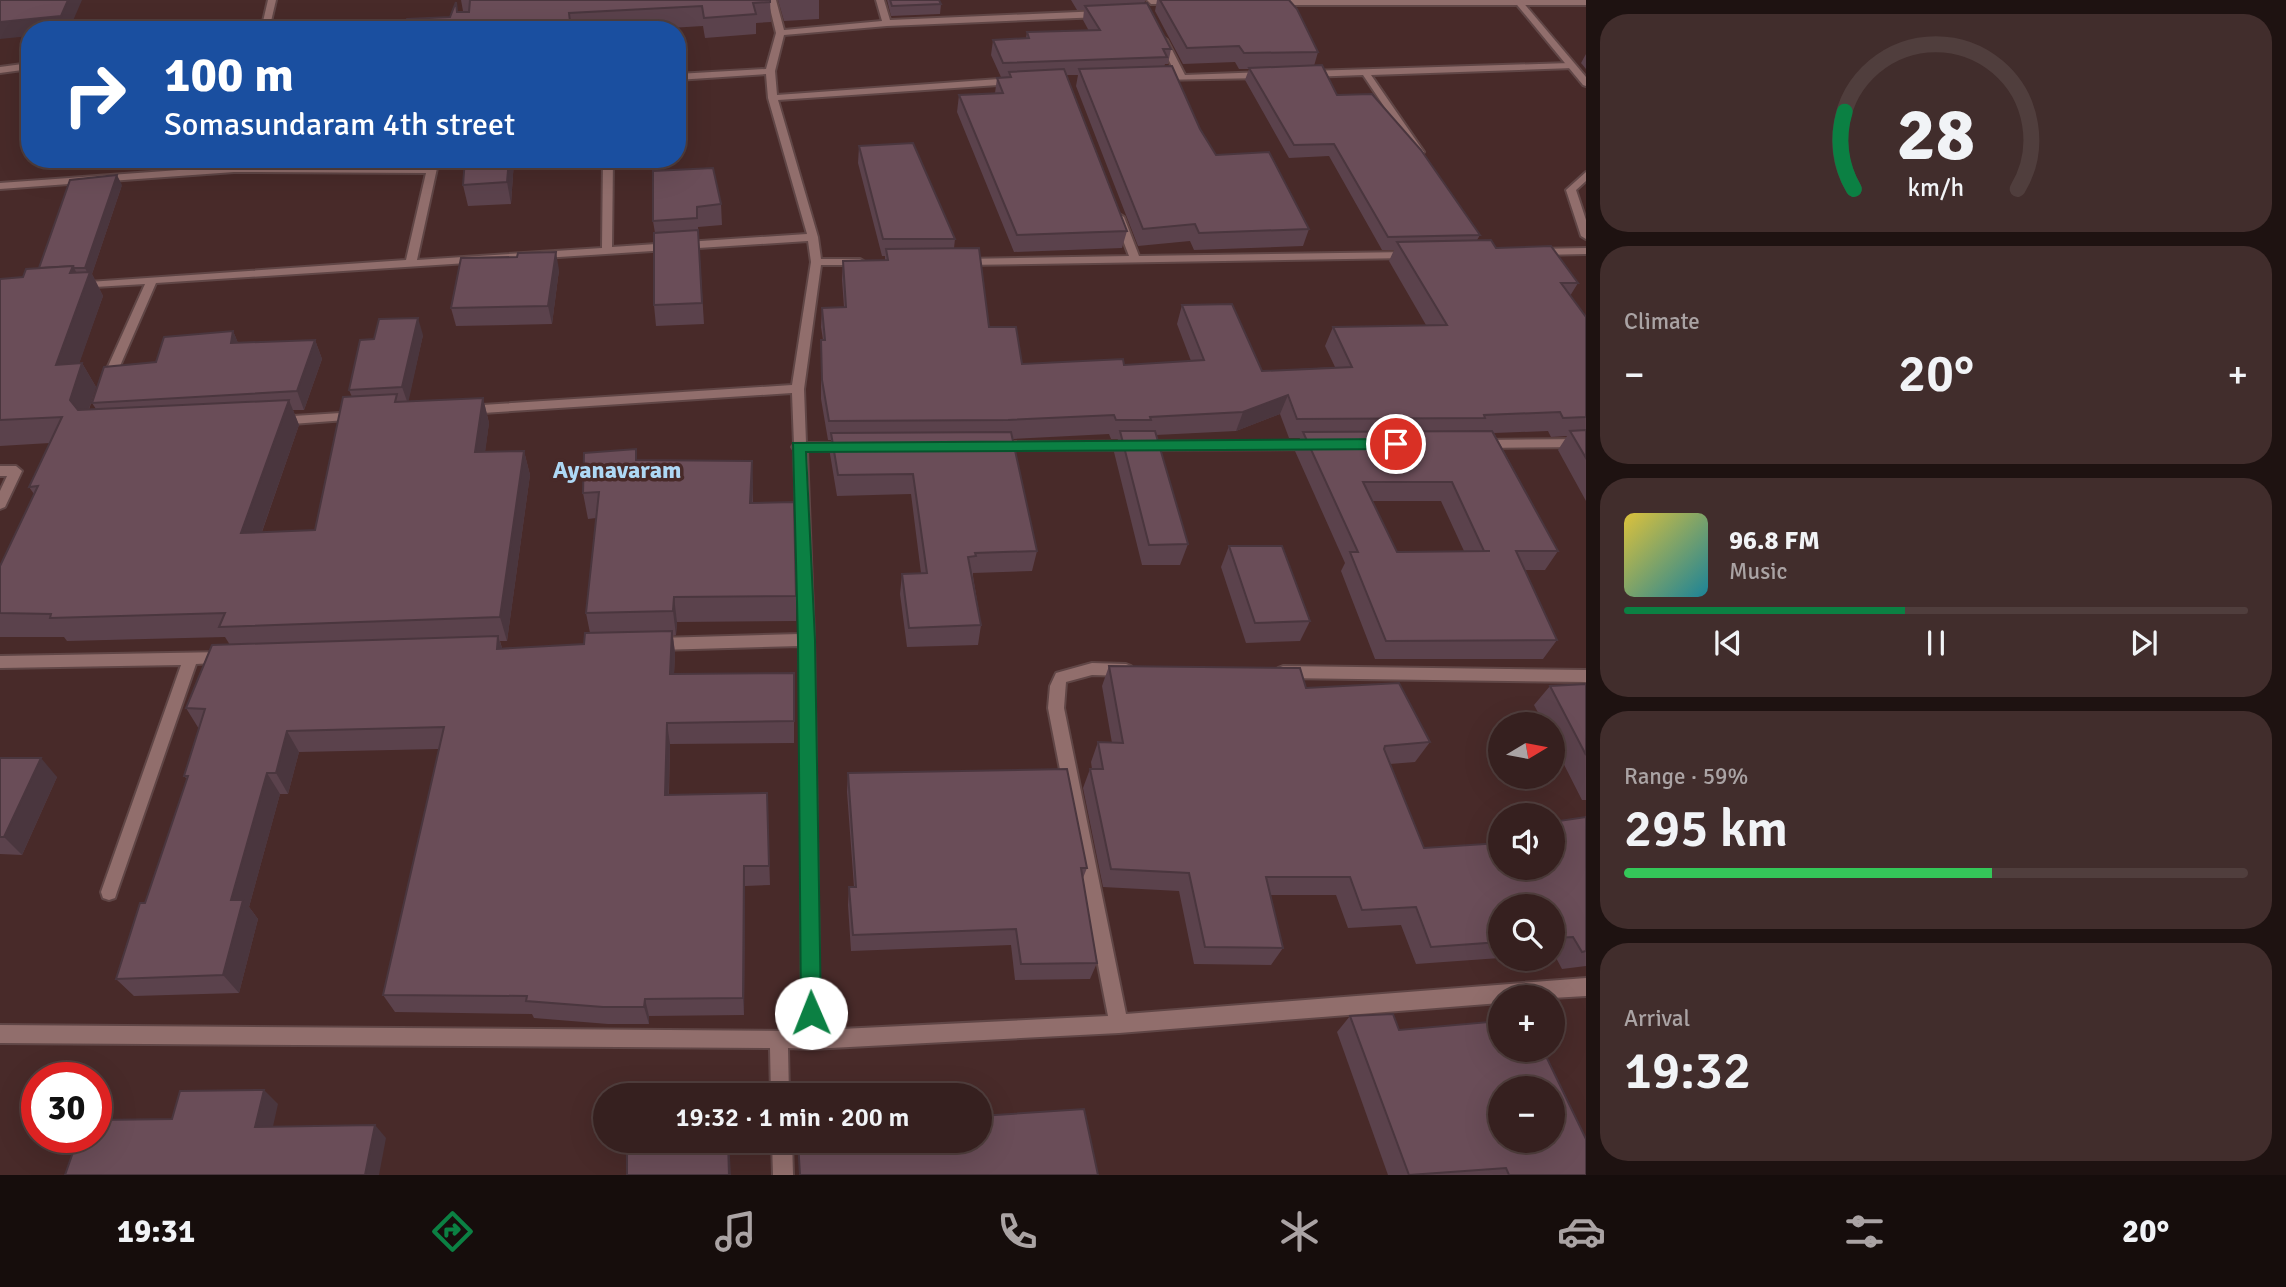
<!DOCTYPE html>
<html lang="en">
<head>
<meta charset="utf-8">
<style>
	:root { --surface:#36201f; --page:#412d2c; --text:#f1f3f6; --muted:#aaa3a4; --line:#503e3d; --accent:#0b8043 }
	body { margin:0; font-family:Signika,sans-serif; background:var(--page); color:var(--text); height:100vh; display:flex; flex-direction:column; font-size:26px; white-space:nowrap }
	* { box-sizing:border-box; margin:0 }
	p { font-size:23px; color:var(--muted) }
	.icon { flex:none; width:38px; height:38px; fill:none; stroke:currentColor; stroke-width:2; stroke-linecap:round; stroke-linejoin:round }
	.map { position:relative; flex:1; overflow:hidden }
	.details { display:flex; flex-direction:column; gap:14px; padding:14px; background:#1e1211; width:700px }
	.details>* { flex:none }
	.guide { position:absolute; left:21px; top:21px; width:665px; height:147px; border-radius:28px; box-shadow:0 7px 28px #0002,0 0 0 2px var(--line); background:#1a4fa0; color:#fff; overflow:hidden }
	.needle { width:46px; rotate:80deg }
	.tools { position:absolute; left:1488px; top:712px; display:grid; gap:14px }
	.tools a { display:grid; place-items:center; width:77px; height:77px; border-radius:50%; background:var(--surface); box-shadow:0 7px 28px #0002,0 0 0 2px var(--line); font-size:35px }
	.speed { position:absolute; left:21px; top:1062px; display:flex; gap:14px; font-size:35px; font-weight:700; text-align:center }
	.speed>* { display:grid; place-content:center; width:91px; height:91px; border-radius:50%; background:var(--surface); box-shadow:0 7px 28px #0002,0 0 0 2px var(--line); line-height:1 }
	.speed .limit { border:10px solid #d22; background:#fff; color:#111 }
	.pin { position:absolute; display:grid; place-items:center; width:60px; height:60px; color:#fff; margin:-30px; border:4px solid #fff; border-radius:50%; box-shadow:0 2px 7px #0007 }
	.me { position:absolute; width:77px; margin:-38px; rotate:359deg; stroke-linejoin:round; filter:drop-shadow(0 0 5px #0008) }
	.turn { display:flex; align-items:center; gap:24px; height:147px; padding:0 28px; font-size:32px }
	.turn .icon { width:91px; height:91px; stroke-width:2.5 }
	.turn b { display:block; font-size:49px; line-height:60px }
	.big { font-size:52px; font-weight:600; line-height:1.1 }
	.details .tile { flex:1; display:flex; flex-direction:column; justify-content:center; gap:10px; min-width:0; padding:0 24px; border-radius:28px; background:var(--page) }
	.details .dial { align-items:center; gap:0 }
	.dial svg { height:182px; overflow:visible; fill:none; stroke:var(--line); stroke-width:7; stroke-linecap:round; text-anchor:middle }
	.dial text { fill:var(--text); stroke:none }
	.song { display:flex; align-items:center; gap:21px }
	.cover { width:84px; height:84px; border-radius:10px; background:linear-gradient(135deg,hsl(50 70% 55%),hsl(190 70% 35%)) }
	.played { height:7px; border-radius:4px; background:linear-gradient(90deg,var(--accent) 45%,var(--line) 45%) }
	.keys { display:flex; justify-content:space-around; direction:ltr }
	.heat { display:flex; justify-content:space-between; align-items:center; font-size:38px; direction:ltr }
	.charge { height:10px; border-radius:5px; background:linear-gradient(90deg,#34c759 59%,var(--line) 0) }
	.trip { position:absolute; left:593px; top:1083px; width:399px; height:70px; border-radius:35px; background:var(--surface); box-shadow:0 7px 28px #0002,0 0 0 2px var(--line); font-weight:600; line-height:70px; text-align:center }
	.tabs { display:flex; height:112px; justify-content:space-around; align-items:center; background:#160d0c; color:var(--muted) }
	.tabs .icon { width:49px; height:49px }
	.tabs .current { color:var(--accent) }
	.tabs b { font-size:32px; color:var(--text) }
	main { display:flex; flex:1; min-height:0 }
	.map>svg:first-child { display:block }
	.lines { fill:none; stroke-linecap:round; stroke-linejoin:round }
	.service-casing { stroke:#604646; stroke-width:4 }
	.minor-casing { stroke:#604646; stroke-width:4 }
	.tertiary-casing { stroke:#604646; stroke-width:4 }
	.service { fill:#916e6c; fill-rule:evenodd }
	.minor { fill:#916e6c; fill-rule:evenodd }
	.tertiary { fill:#916e6c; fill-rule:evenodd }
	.wall { fill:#5b424c; fill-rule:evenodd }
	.shaded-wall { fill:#4a363e }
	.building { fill:#6a4d58; stroke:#4a363e; stroke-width:2; fill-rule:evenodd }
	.route { fill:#0b8043; stroke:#07532c; stroke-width:2 }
	.labels { text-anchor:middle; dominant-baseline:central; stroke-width:7; stroke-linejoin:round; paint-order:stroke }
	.district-label { font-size:24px; font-weight:bold; fill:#aed8f5; stroke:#482a29 }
</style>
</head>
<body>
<main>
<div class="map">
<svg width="1586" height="1175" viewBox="0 0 1586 1175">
	<rect width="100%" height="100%" fill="#482a29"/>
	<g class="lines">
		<defs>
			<polygon id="service" points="0,466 16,466 22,471 5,507 0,509 0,491 7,476 0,476"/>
			<g id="minor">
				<polygon points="268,0 276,0 269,30 261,30"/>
				<polygon points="768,0 776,0 784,30 882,21 876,0 884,0 890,20 1101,11 1105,14 1101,17 887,26 784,35 775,71 777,95 1013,78 1018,81 1013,84 778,100 818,237 821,259 860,259 865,262 860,265 821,265 804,389 806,443 849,443 855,447 849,451 807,451 814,640 820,1030 1108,1016 1048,708 1050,686 1056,673 1092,663 1126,664 1131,666 1133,670 1131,674 1126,676 1092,675 1066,682 1064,708 1126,1014 1586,978 1586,996 1552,998 1500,998 1500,1003 1119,1033 811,1049 788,1048 789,1096 771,1096 770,1048 0,1043 0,1025 802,1031 800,646 658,650 653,648 651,644 653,640 658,638 800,634 794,450 792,447 794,444 792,393 467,414 461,410 467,406 792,385 811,262 808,241 156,283 113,382 107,386 101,382 145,284 78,288 72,285 74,283 406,260 426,173 234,172 0,189 0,183 234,166 427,167 429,159 439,159 417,260 602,248 603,159 613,159 612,247 807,234 768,98 766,74 677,80 677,74 766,69 776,33"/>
				<polygon points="1147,0 1179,0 1179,1 1175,4 1151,4"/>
				<polygon points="1269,0 1586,0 1586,5 1272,5 1269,4"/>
				<polygon points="1163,37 1167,40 1185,75 1265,72 1270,75 1265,78 1156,80 1156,76 1176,75 1159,40"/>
				<polygon points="30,63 30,69 0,73 0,67"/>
				<polygon points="1570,63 1575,66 1573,68 1371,75 1424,152 1419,155 1416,154 1363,75 1309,77 1304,74 1309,71"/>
				<polygon points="1586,172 1586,181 1576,190 1586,220 1586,239 1581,236 1566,190"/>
				<polygon points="1119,214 1124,217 1139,256 1409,252 1414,255 1409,258 964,265 959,262 964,259 1129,256 1114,217"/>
				<polygon points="1586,248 1586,254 1538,255 1533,252 1538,249"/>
				<polygon points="356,412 362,416 360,419 278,425 272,421 278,417"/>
				<polygon points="1586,439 1586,447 1482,448 1476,444 1482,440"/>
				<polygon points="1315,441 1321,445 1315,449 996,450 990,446 996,442"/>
				<polygon points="225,652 230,654 232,658 230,662 196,664 117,892 115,898 109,900 103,898 101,892 181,665 0,668 0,656"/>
				<polygon points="1283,666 1586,670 1586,682 1283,678 1278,676 1276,672 1278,668"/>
				<polygon points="772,1141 792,1141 793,1175 773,1175"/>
			</g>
			<polygon id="tertiary" points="1513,0 1521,0 1586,77 1586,86 1583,85"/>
		</defs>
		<use href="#service" class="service-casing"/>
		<use href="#minor" class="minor-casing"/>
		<use href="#tertiary" class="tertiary-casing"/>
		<use href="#service" class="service"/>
		<use href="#minor" class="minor"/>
		<use href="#tertiary" class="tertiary"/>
	</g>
	<g class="wall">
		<polygon points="461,0 770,0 771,22 756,23 756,34 705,38 703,26 637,30 405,30 450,17 458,12 463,11"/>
		<polygon points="778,0 819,0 819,19 784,21"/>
		<polygon points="887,0 939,0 941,4 940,14 891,16"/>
		<polygon points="1071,0 1146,0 1144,3 1171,49 1168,64 1165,64 1164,67 1216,155 1309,229 1303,246 1194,250 1190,241 1138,246 1076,86 1078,75 1066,75 1127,231 1122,248 1014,252 957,112 959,95 995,93 997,78 1001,77 991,55 993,40 1026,38 1027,32 1089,31 1083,20 1084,10 1077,10"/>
		<path d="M1157 0H1289L1318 52 1314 66 1337 95 1480 235 1477 240 1578 283 1570 296 1586 317V501L1558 450 1567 436 1551 437 1548 431 1494 433 1558 551 1545 570H1524L1557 640 1543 659H1375L1341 571 1345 563 1295 451 1300 438H1289L1280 414 1236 431 1156 435 1188 544 1180 565H1142L1114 452 1118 439H1111L1109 434 1013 439 1037 551 1032 571 973 573V576L981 625 978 645 907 647 900 594 902 574 921 573 911 494 837 496 830 454 831 440H828L821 399V340H823L821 327 822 308 844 307 842 280 843 261 885 260V256H882L858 163 859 146 955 239 954 248 989 327 1022 364 1124 365 1191 361 1177 324 1182 305 1262 371 1335 367 1325 346 1333 327 1426 325 1389 261 1394 250H1382L1329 156 1289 158 1245 80 1249 69H1239L1235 62 1183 64 1155 11ZM1372 501H1441L1464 551 1397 552Z"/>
		<polygon points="1586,54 1586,69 1581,63"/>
		<polygon points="140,159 210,159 209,163 144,168"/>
		<polygon points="465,159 547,159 514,161 511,204 468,206 463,185"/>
		<polygon points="653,171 721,204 722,225 698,227 704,324 656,326 654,305 655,233 653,221"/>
		<polygon points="122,185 92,274 103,296 79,363 82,363 96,387 89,410 96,409 92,403 156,362 233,331 238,343 315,340 322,359 304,410 293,410 299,425 262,532 315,530 352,397 349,390 423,335 408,401 483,398 489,423 485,451 524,451 530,475 507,641 500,641 502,648 584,644 590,633 586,613 596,518 588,519 583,493 637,460 752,461 753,503 796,596 796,621 677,622 676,635 673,636 675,653 674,674 794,673 794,743 670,744 669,795 767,793 770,885 745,886 744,1015 649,1016 649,1024 608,1024 534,1018 532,1014 395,1012 383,995 439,749 299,752 288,794 280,794 249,907 258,919 239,993 134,996 116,979 145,903 187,779 184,776 199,729 186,708 230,645 225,637 67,641 64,637 0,637 0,566 34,494 29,487 50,443 0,446 0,279 23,277 39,268"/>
		<polygon points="517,257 559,270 552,324 456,326 451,308"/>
		<polygon points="1229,546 1310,621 1300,641 1246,643 1221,567"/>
		<polygon points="1109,666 1306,688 1430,742 1415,762 1390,764 1424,848 1497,843 1500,840 1500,868 1586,817 1586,966 1562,969 1554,954 1552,954 1552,906 1500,906 1500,958 1416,964 1401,925 1348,928 1336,895 1270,895 1283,948 1271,965 1194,964 1179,891 1103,887 1083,788 1090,769 1092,769 1091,762 1098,742 1112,743 1102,686"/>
		<polygon points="1586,684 1586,800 1582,800 1552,741 1552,724 1544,724 1534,705 1550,686"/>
		<polygon points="0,758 57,777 22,855 0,854"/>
		<polygon points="848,773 1087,868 1083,878 1097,963 1090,979 1015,980 1011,945 851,951 848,905 849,887 854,887 847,792"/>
		<polygon points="1350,1016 1399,1030 1586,1175 1388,1175 1337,1032"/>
	</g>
	<g class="shaded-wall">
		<polygon points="68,0 82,0 69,30 30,30 30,36 0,39 0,22"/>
		<polygon points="509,159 514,159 514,161 511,204 507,182"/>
		<polygon points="117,175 122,185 92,274 103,296 70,390 56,365 70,273 73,266 84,287 89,276 85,268"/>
		<polygon points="556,252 559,270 552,324 548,306"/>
		<polygon points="418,318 423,335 408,404 402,387"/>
		<polygon points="233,331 241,350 231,343"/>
		<polygon points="315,340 322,359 304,410 297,391"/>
		<polygon points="82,363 96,387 84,424 70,400"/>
		<polygon points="1288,395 1280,414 1236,431 1243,412"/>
		<polygon points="483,398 489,423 482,476 475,452"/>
		<polygon points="289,400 299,425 253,557 241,533"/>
		<polygon points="524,451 530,475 507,641 500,617"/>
		<polygon points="752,461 753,487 751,528 750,503"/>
		<polygon points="674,597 677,622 676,635 673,611"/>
		<polygon points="672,631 675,653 673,696 670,674"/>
		<polygon points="498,636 505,658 497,649"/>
		<polygon points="667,723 670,744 668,816 665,795"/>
		<polygon points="287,731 299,752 288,794 276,773"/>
		<polygon points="41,758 57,777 22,855 4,837"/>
		<polygon points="267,773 280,794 249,907 258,919 239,993 223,975 231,900"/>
		<polygon points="744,866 745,886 744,1015 743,998"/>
		<polygon points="645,999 649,1016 649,1024 644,1007"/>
		<polygon points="264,1090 278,1104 270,1140 255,1127"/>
		<polygon points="375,1125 386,1138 379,1175 365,1175"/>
		<polygon points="728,1141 729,1141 731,1175 729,1175"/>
	</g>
	<g class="building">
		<polygon points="0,0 68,0 61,16 0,22"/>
		<polygon points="470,0 770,0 770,2 753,3 756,14 704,18 702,6 569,13 571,30 405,30 407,19 450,17 456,2 457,12 469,12"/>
		<polygon points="890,0 939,0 941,4 892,6"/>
		<polygon points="1160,0 1289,0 1297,9 1318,52 1244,53 1239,46 1187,48"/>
		<polygon points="1147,3 1171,49 1163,49 1167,57 1003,63 993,40 1029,38 1027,32 1100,30 1085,6"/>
		<polygon points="1322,65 1337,95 1372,94 1421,150 1480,235 1388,237 1334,144 1294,145 1249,68"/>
		<polygon points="1172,66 1200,129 1216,155 1269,152 1309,229 1199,233 1195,224 1143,229 1079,69"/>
		<polygon points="1064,69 1127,231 1017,235 959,95 1003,93 997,78 1011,77 1009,72"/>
		<polygon points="913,143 955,239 883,239 859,146"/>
		<polygon points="465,159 509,159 507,182 463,185"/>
		<polygon points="713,168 721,204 697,207 697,218 653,221 653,171"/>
		<polygon points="117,175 85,268 74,268 73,266 39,268 70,180"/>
		<polygon points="698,230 702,303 654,305 654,233"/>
		<polygon points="1491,240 1496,248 1551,246 1578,283 1561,283 1586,317 1586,417 1563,418 1560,412 1484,415 1485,418 1297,419 1288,395 1243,412 1150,417 1151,420 1116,420 1114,415 1008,420 829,421 822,380 821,340 825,340 822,308 846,307 843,261 888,260 886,249 979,248 989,327 1016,327 1022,364 1123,359 1124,365 1204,360 1182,305 1232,304 1262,371 1352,367 1333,327 1447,325 1397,242"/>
		<polygon points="556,252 548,306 451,308 461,258 517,257 518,253"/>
		<polygon points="73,266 70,273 90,272 56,365 82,363 70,400 78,410 289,400 241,533 315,530 343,397 397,394 395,402 483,398 475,452 524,451 500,617 219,627 225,613 50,618 51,614 0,613 0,566 38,486 29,487 62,417 0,420 0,279 23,277 26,269"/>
		<polygon points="418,318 402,387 349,390 360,340 374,339 379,319"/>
		<polygon points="233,331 231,343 315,340 297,391 92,403 104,367 156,362 164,337"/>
		<polygon points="1586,430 1586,458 1570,431"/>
		<polygon points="1120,431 1155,431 1188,544 1149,545"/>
		<path d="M1492 431 1558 551H1516L1557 640 1386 641 1350 552H1358L1303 432ZM1363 482H1452L1484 551H1490L1397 552Z"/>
		<polygon points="1011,432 1037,551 975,553 976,556 968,557 981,625 909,628 902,574 927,573 913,474 838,475 831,433"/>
		<polygon points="636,449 636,460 752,461 750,503 794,502 796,596 674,597 673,611 586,613 599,492 583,493 584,453"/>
		<polygon points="1229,546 1282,546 1310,621 1255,623"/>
		<polygon points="672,631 670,674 794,673 794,721 667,723 665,795 767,793 769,866 744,866 743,998 645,999 644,1007 603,1007 526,1001 527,996 383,995 444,727 287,731 276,773 267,773 231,900 243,900 223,975 116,979 140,903 145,903 188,776 184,776 205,709 186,708 212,645 498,636 497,649 584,644 585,633"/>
		<polygon points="1109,666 1300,668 1306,688 1399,683 1430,742 1385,746 1384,749 1424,848 1500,843 1500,868 1552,868 1552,822 1586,817 1586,951 1582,952 1573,937 1552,938 1552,906 1500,906 1500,942 1431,947 1416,907 1362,910 1350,877 1266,877 1283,948 1205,947 1189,873 1111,869 1090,769 1103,769 1098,742 1123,743"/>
		<polygon points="1586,684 1586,755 1550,686"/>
		<polygon points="0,758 41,758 4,837 0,837"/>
		<polygon points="1067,769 1087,868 1081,868 1097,963 1021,964 1016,929 853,935 849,887 856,887 848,773"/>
		<path d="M1393 1014 1399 1030 1500 1021V1050H1543L1586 1139V1175H1509L1506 1168 1409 1175 1350 1016ZM1500 1088H1552V1141H1500Z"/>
		<polygon points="264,1090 255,1127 375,1125 365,1175 65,1175 78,1138 96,1138 96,1120 172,1119 180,1091"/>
		<polygon points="943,1092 943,1096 914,1096"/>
		<polygon points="861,1093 861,1096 806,1096"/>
		<polygon points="1084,1109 1098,1175 800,1175 798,1141 980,1141 980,1116"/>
		<polygon points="627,1141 728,1141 729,1175 627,1175"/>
	</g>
	<polygon class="route" points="1396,439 1403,444 1396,449 806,452 815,640 821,1013 818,1020 811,1023 804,1020 801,1013 798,640 793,443"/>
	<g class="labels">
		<g class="district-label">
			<text x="617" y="470">Ayanavaram</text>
		</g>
	</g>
</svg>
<div class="tools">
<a><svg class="needle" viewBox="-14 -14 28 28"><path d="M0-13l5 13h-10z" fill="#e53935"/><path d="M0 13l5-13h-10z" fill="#aaa3a4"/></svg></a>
<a><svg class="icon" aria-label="sound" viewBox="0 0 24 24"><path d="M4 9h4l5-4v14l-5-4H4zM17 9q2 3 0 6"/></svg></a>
<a><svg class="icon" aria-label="search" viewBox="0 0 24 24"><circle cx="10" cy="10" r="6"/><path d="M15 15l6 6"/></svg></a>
<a>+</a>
<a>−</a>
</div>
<div class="speed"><div class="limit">30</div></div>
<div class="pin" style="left:1396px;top:444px;background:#d93025"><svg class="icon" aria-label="arrive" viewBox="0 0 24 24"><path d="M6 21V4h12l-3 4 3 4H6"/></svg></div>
<svg class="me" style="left:811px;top:1013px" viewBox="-20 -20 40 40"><circle r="19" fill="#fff"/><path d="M0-13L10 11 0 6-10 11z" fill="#0b8043"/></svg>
<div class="trip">19:32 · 1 min · 200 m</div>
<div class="guide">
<div class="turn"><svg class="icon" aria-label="right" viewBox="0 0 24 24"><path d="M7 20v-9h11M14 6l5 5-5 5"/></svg><div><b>100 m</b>Somasundaram 4th street</div></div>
</div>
</div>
<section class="details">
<div class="tile dial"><svg viewBox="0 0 100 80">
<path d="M14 69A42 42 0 1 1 86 69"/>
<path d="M14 69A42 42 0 0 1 10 35" stroke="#0b8043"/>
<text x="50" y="56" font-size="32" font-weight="700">28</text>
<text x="50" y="72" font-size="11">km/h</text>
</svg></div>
<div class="tile"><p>Climate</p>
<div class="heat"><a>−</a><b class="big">20°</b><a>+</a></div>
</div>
<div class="tile">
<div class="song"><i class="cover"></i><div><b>96.8 FM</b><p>Music</p></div></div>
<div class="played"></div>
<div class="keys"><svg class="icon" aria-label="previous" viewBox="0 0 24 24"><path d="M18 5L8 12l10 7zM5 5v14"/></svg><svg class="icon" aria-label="pause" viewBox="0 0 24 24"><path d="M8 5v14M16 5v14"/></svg><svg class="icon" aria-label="next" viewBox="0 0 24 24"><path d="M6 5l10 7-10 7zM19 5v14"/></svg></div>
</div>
<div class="tile"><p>Range · 59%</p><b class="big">295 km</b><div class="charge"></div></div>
<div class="tile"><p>Arrival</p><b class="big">19:32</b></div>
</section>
</main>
<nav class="tabs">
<b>19:31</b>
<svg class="icon current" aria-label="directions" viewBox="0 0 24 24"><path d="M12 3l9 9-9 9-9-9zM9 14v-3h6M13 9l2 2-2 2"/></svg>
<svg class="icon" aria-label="music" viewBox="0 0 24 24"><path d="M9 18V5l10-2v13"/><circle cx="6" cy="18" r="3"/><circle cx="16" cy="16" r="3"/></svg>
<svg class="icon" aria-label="phone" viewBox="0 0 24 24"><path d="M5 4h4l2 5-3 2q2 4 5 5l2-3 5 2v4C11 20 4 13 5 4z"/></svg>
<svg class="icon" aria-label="climate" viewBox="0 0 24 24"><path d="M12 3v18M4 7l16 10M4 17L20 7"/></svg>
<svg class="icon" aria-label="car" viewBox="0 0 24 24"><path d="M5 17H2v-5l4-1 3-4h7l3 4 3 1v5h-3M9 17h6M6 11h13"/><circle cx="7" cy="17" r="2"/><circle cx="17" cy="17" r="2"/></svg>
<svg class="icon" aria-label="filters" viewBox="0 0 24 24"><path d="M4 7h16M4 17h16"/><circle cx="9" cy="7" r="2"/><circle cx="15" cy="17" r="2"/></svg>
<b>20°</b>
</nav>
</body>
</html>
